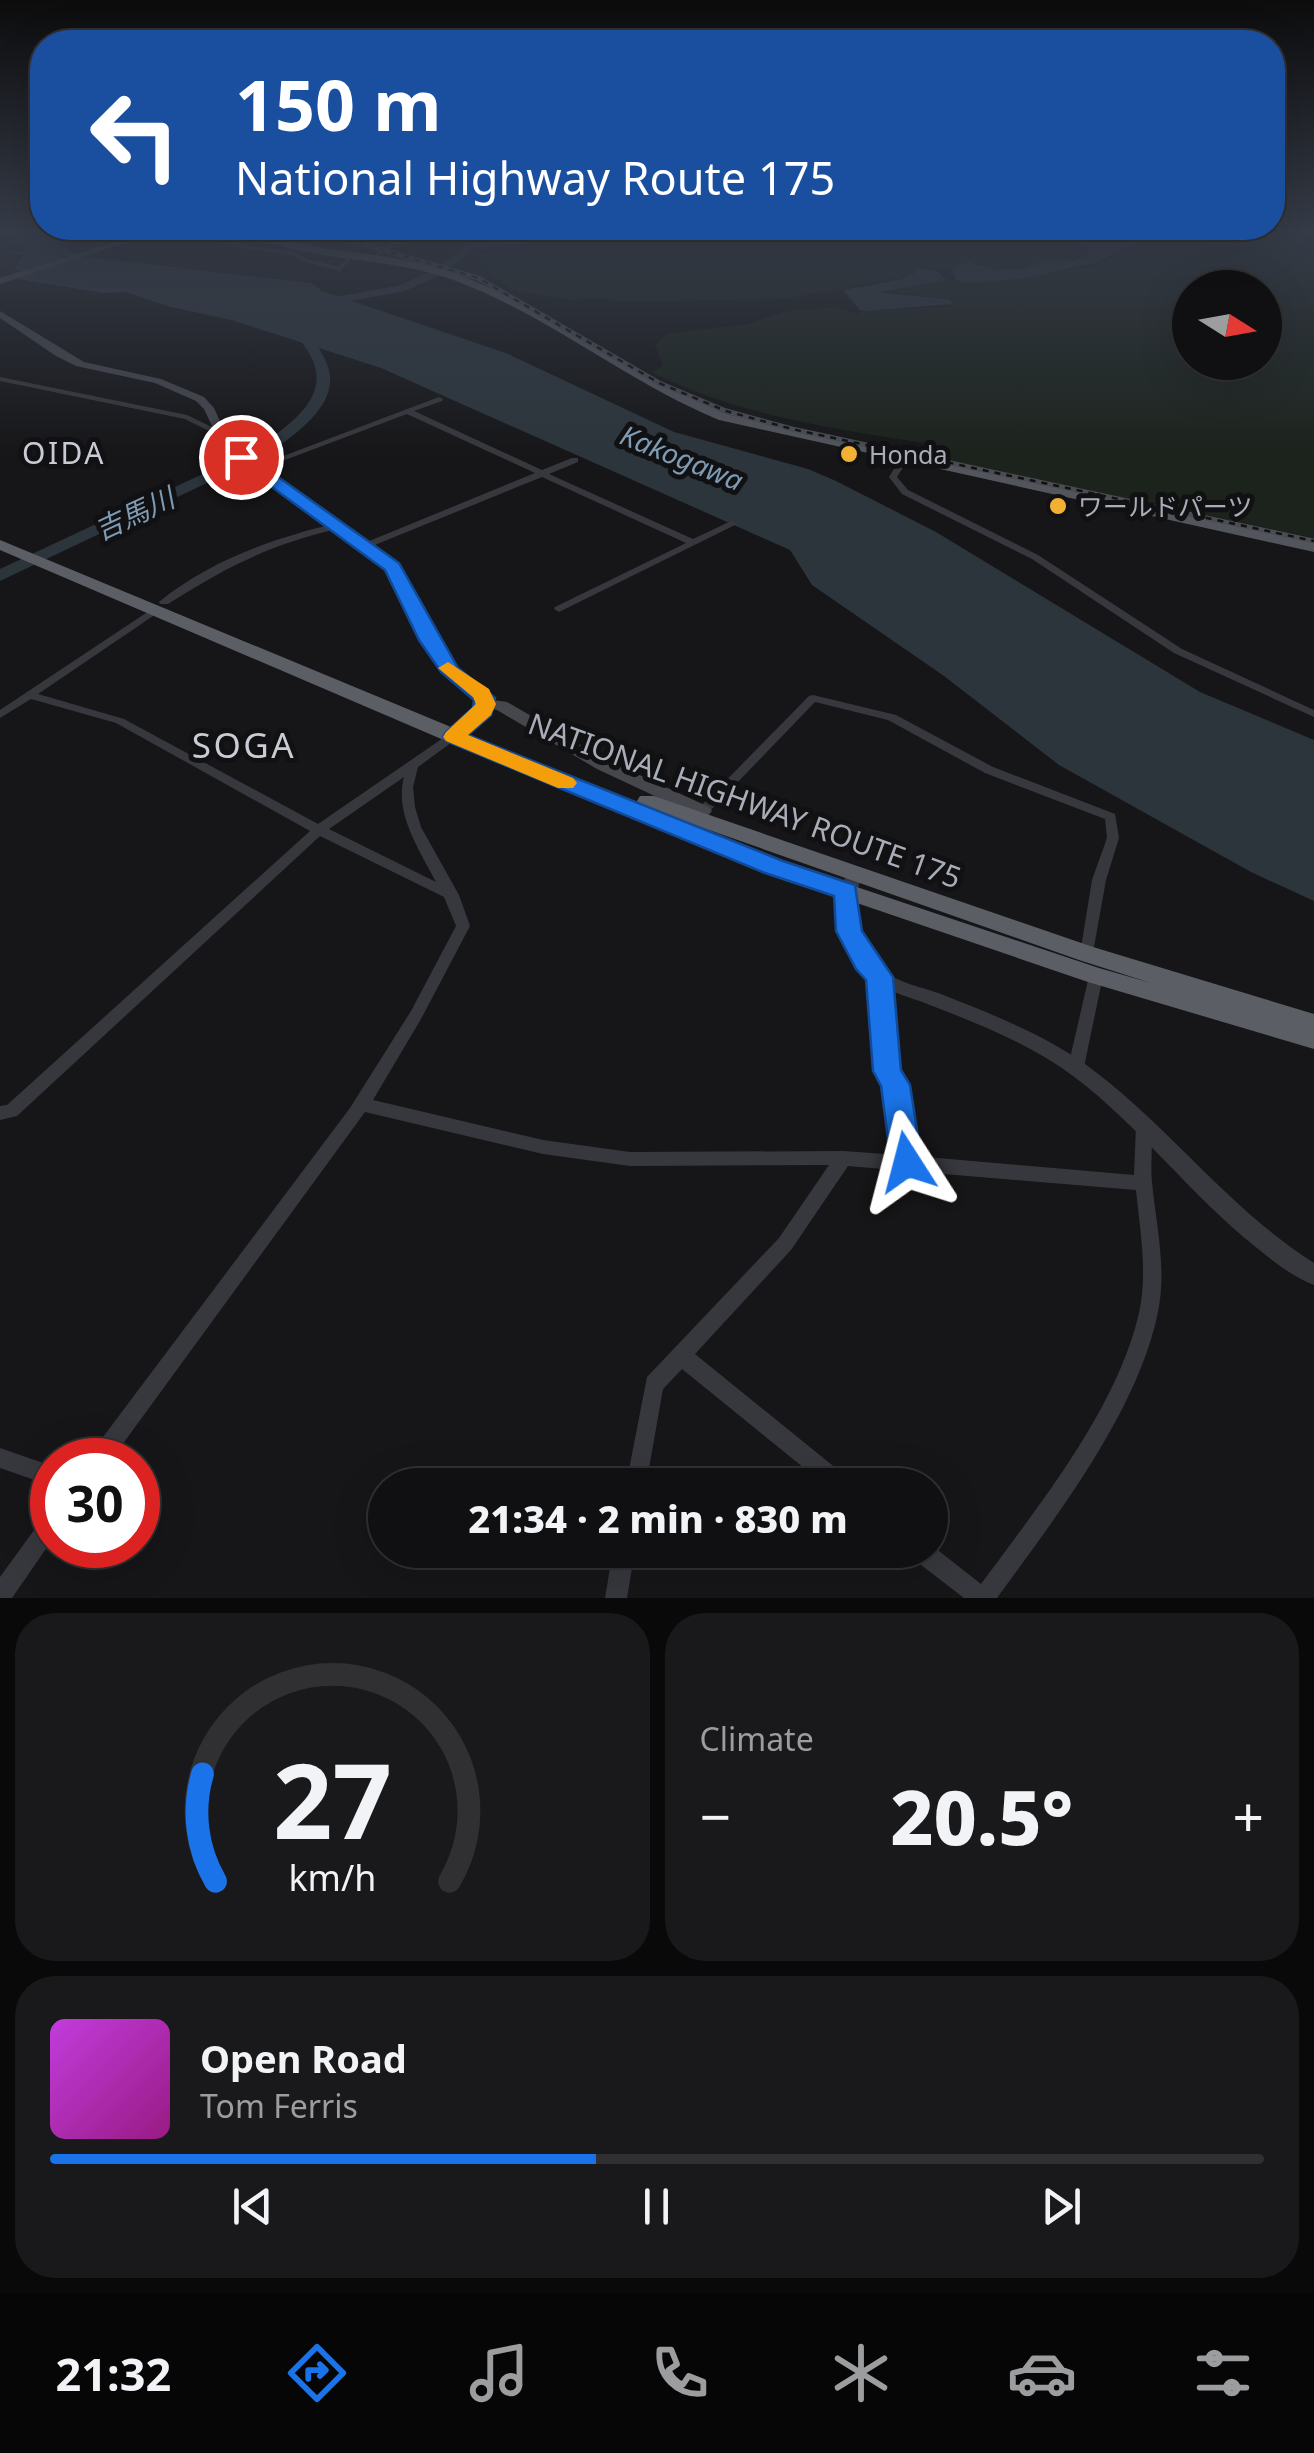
<!DOCTYPE html>
<html lang="en">
<head>
<meta charset="utf-8">
<style>
	:root { --surface:#101012; --page:#19191b; --text:#f1f3f6; --muted:#9c9d9f; --line:#303032; --accent:#1a73e8 }
	body { margin:0; font-family:"Noto Sans","Noto Sans JP",sans-serif; background:var(--page); color:var(--text); height:100vh; display:flex; flex-direction:column; font-size:38px; white-space:nowrap }
	* { box-sizing:border-box; margin:0 }
	p { font-size:32px; color:var(--muted) }
	.icon { flex:none; width:55px; height:55px; fill:none; stroke:currentColor; stroke-width:2; stroke-linecap:round; stroke-linejoin:round }
	.map { position:relative; height:1598px; overflow:hidden }
	.panel { display:flex; flex-direction:column; gap:15px; padding:15px; background:#09090a; flex:1 }
	.panel>* { flex:none }
	.hud { position:absolute; left:30px; top:30px; width:1255px; height:210px; border-radius:40px; box-shadow:0 10px 40px #0002,0 0 0 2px var(--line); background:#1a4fa0; color:#fff; overflow:hidden }
	.needle { width:65px; rotate:101deg }
	.tools { position:absolute; left:1172px; top:270px; display:grid; gap:20px }
	.tools a { display:grid; place-items:center; width:110px; height:110px; border-radius:50%; background:var(--surface); box-shadow:0 10px 40px #0002,0 0 0 2px var(--line); font-size:50px }
	.speed { position:absolute; left:30px; top:1438px; display:flex; gap:20px; font-size:50px; font-weight:700; text-align:center }
	.speed>* { display:grid; place-content:center; width:130px; height:130px; border-radius:50%; background:var(--surface); box-shadow:0 10px 40px #0002,0 0 0 2px var(--line); line-height:1 }
	.speed .limit { border:15px solid #d22; background:#fff; color:#111 }
	.pin { position:absolute; display:grid; place-items:center; width:85px; height:85px; color:#fff; margin:-42px; border:5px solid #fff; border-radius:50%; box-shadow:0 2px 10px #0007 }
	.me { position:absolute; width:110px; margin:-55px; rotate:351deg; stroke-linejoin:round; filter:drop-shadow(0 0 8px #0008) }
	.turn { display:flex; align-items:center; gap:35px; height:210px; padding:0 40px; font-size:45px }
	.turn .icon { width:130px; height:130px; stroke-width:2.5 }
	.turn b { display:block; font-size:70px; line-height:85px }
	.big { font-size:75px; font-weight:800; line-height:1.1 }
	.panel .card { flex:1; display:flex; flex-direction:column; justify-content:center; gap:15px; min-width:0; padding:0 35px; border-radius:40px; background:var(--page) }
	.panel .dial { align-items:center; gap:0 }
	.dial svg { height:260px; overflow:visible; fill:none; stroke:var(--line); stroke-width:7; stroke-linecap:round; text-anchor:middle }
	.dial text { fill:var(--text); stroke:none }
	.song { display:flex; align-items:center; gap:30px }
	.cover { width:120px; height:120px; border-radius:15px; background:linear-gradient(135deg,hsl(290 70% 55%),hsl(310 70% 35%)) }
	.played { height:10px; border-radius:5px; background:linear-gradient(90deg,var(--accent) 45%,var(--line) 45%) }
	.keys { display:flex; justify-content:space-around; direction:ltr }
	.heat { display:flex; justify-content:space-between; align-items:center; font-size:55px; direction:ltr }
	.panel .tiles { flex:1; display:grid; gap:15px; grid-template-columns:1fr 1fr }
	.card:last-child { grid-column:span 2 }
	.trip { position:absolute; left:368px; top:1468px; width:580px; height:100px; border-radius:50px; background:var(--surface); box-shadow:0 10px 40px #0002,0 0 0 2px var(--line); font-weight:800; line-height:100px; text-align:center }
	.tabs { display:flex; height:160px; justify-content:space-around; align-items:center; background:#060607; color:var(--muted) }
	.tabs .icon { width:70px; height:70px }
	.tabs .active { color:var(--accent) }
	.tabs b { font-size:45px; color:var(--text) }
	.map>svg:first-child { display:block }
	.green { fill:#1c231d; fill-rule:evenodd }
	.water { fill:#2c353c }
	.lines { fill:none; stroke-linecap:round; stroke-linejoin:round }
	.river { fill:#2c353c; fill-rule:evenodd }
	.minor { fill:#37383d; fill-rule:evenodd }
	.tertiary { fill:#37383d; fill-rule:evenodd }
	.secondary { fill:#45474d; fill-rule:evenodd }
	.primary { fill:#53555c; fill-rule:evenodd }
	.trunk { fill:#5b5e65; fill-rule:evenodd }
	.rail-casing { stroke:#4a4c52; stroke-width:5 }
	.rail { stroke:#111113; stroke-width:2.5; stroke-dasharray:6; stroke-linecap:butt }
	.route { fill:#1a73e8; stroke:#114b97; stroke-width:2.5 }
	.slow { fill:#f59e0b }
	.poi-dot { fill:#f2b134; stroke:#111113; stroke-width:4 }
	.labels { text-anchor:middle; dominant-baseline:central; stroke-width:10; stroke-linejoin:round; paint-order:stroke }
	.far-poi-label { font-size:25px; fill:#a8adb8; stroke:#111113; text-anchor:start }
	.far-water-label { font-size:28px; font-style:italic; fill:#7f9bb3; stroke:#111113 }
	.far-quarter-label { font-size:30px; letter-spacing:2.5px; fill:#c9ccd4; stroke:#111113 }
	.street-label { font-size:30px; fill:#a8adb8; stroke:#111113 }
	.quarter-label { font-size:35px; letter-spacing:2.5px; fill:#c9ccd4; stroke:#111113 }
</style>
</head>
<body>
<div class="map">
<svg width="1314" height="1598" viewBox="0 0 1314 1598">
	<rect width="100%" height="100%" fill="#161618"/>
	<path class="green" d="M593 232H1314V538L918 454 924 443C829 428 738 415 651 372L663 366 655 345 667 334 748 324 787 311 836 307 857 314 866 310 949 307 953 300 879 291C939 271 1103 290 1137 239L1090 245 1089 253C1072 260 1016 272 996 270 987 269 983 264 974 262L958 269 922 268 907 277 783 299 623 302 602 298 570 300 513 290 492 276 480 258C496 239 567 233 593 232ZM1190 288H1265V362H1190Z"/>
	<g class="water">
		<polygon points="0,232 57,232 58,243 78,256 311,283 322,291 506,353 674,432 808,469 836,481 936,532 1200,692 1314,740 1314,901 1251,872 1059,765 944,676 812,585 790,550 381,368 231,320 167,306 126,292 103,293 18,279 16,277 21,271 14,269 24,255 0,251 23,252 27,247 20,246 34,243 0,245 28,236"/>
		<polygon points="1136,238 1139,242 1095,263 1026,278 965,283 955,279 952,269 969,262 995,270 1026,268 1045,261 1075,260 1089,253 1084,243 1124,243"/>
		<polygon points="915,268 938,271 946,280 879,292 951,300 952,304 865,311 860,310 843,290 903,279 916,272"/>
	</g>
	<g class="lines">
		<g class="river">
			<polygon points="536,232 549,232 526,243 475,248 442,274 405,291 340,303 318,305 312,301 397,286 435,270 469,243 524,237"/>
			<path d="M287 318H295C306 333 321 347 327 364 343 404 294 435 266 455L0 581V569L256 449C283 429 330 401 313 361 307 346 294 334 285 321Z"/>
		</g>
		<g class="minor">
			<polygon points="148,232 162,236 233,239 235,236 279,240 281,243 236,240 247,246 293,251 310,260 339,267 350,254 355,255 340,271 306,262 292,255 243,249 233,243 161,240 148,234"/>
			<polygon points="446,232 457,232 397,244 374,259 369,258 393,242"/>
			<polygon points="475,232 481,232 486,237 485,250 480,249 480,237"/>
			<polygon points="0,377 187,415 220,431 213,433 185,419 0,381"/>
			<polygon points="439,397 443,399 442,401 414,411 542,470 572,458 578,458 578,462 549,474 693,539 729,522 732,521 737,524 559,612 554,609 555,607 686,543 542,477 365,549 362,548 362,544 535,473 407,414 285,460 278,458"/>
			<polygon points="905,455 909,458 897,477 908,490 1038,555 1182,649 1314,710 1314,717 1174,653 1032,559 902,494 889,477 902,456"/>
			<path d="M338 523 343 526 341 528C271 544 228 566 168 604H160L159 602C208 561 276 537 338 523Z"/>
			<path d="M155 607 160 610 159 612 38 694 124 719 318 824 449 734H457L459 737 418 767 413 787 415 807 421 827 459 895 470 926 421 1019 373 1100 543 1140 630 1152 844 1151 898 1155 887 1086 879 1071 872 977 874 973 879 971 884 973 886 977 895 1070 903 1085 915 1156 1134 1175 1136 1126 1138 1121 1144 1119 1150 1121C1154 1136 1150 1164 1152 1182 1156 1225 1167 1268 1158 1312 1138 1411 1056 1517 997 1598H964L912 1558 909 1550H930V1544L981 1584C1039 1505 1117 1409 1139 1313 1148 1272 1140 1231 1136 1190L848 1166 791 1250 695 1354 848 1478 851 1485H825L682 1369 663 1389 646 1485H626L647 1377 779 1238 829 1165 630 1166 543 1154 365 1112 111 1460H88L91 1453 350 1108 411 1011 456 926 444 897 320 836 17 1116 0 1120V1106L7 1105 310 831 116 723 31 699 0 718V710ZM404 777C394 814 420 851 436 882L329 829Z"/>
			<polygon points="813,695 896,715 993,767 1115,814 1119,838 1106,880 1092,958 1087,959 1082,958 1080,954 1092,880 1107,838 1105,819 985,773 888,720 815,702 707,814 699,814 697,811 699,808 809,696"/>
			<polygon points="1096,970 1101,972 1103,976 1084,1067 1082,1072 1076,1073 1070,1072 1068,1067 1089,976 1091,972"/>
			<polygon points="0,1448 52,1466 52,1486 0,1468"/>
			<polygon points="52,1511 52,1540 12,1598 0,1598 0,1577 45,1515"/>
			<polygon points="613,1550 635,1550 627,1598 605,1598"/>
		</g>
		<path class="tertiary" d="M854 869 860 871 862 875C850 907 855 950 885 972 900 983 924 988 941 994 991 1014 1041 1033 1085 1064 1167 1123 1227 1208 1314 1263V1285C1293 1277 1274 1262 1257 1248 1191 1196 1140 1126 1073 1076 1030 1044 979 1024 930 1005 913 998 886 991 873 982 867 978 862 969 859 964 839 935 832 903 848 871Z"/>
		<g class="secondary">
			<polygon points="147,232 158,232 0,284 0,278"/>
			<polygon points="0,311 84,362 161,379 204,397 214,408 230,443 397,564 436,640 456,669 493,700 507,702 609,761 709,807 712,811 701,824 689,824 686,820 691,813 597,769 497,710 492,709 459,741 447,741 445,737 447,733 476,708 477,700 446,675 422,640 386,569 222,447 204,409 196,401 155,383 76,366 56,356 0,318"/>
		</g>
		<path class="primary" d="M241 232C269 231 297 243 324 248 372 255 422 259 467 278 558 315 636 377 727 414L1314 542V552L719 420C627 382 549 316 456 281 389 255 303 263 241 232Z"/>
		<path class="trunk" d="M0 540 639 805 637 801 640 796H654L1093 947 1314 1014V1049L1088 982 766 872 446 741 0 550ZM652 810 1079 960 1151 983 1099 968 782 862Z"/>
		<defs>
			<polyline id="rail" points="322,232 478,278 659,383 726,411 792,429 1314,541"/>
		</defs>
		<use href="#rail" class="rail-casing"/>
		<use href="#rail" class="rail"/>
	</g>
	<linearGradient id="sky" x2="0" y2="1"><stop stop-color="#0c0c0d"/><stop offset="0.51" stop-color="#363c48"/><stop offset="1" stop-color="#363c48" stop-opacity="0"/></linearGradient>
	<rect width="1314" height="455" fill="url(#sky)"/>
	<polygon class="route" points="235,454 246,454 399,563 458,668 495,698 491,715 468,735 783,861 855,885 862,931 893,977 901,1070 910,1085 922,1162 918,1172 907,1176 896,1172 891,1162 881,1086 873,1071 866,980 856,969 836,931 834,896 765,873 446,741 443,737 446,732 473,708 474,700 441,672 419,640 385,570 235,460"/>
	<polygon class="slow" points="448,662 489,689 496,704 491,715 468,735 573,778 577,783 573,788 558,788 446,741 443,737 446,732 476,704 473,697 438,668"/>
	<g class="poi-dot">
		<circle cx="849" cy="454" r="10"/>
		<circle cx="1058" cy="506" r="10"/>
	</g>
	<g class="labels">
		<g class="far-poi-label">
			<text x="869" y="454">Honda</text>
			<text x="1078" y="506">ワールドパーツ</text>
		</g>
		<g class="far-water-label">
			<text transform="translate(682 457) rotate(22)">Kakogawa</text>
			<text transform="translate(134 513) rotate(-25)">吉馬川</text>
		</g>
		<g class="far-quarter-label">
			<text x="64" y="452">OIDA</text>
		</g>
		<g class="street-label">
			<text transform="translate(745 800) rotate(20)">NATIONAL HIGHWAY ROUTE 175</text>
		</g>
		<g class="quarter-label">
			<text x="244" y="744">SOGA</text>
		</g>
	</g>
</svg>
<div class="tools">
<a><svg class="needle" viewBox="-14 -14 28 28"><path d="M0-13l5 13h-10z" fill="#e53935"/><path d="M0 13l5-13h-10z" fill="#9c9d9f"/></svg></a>
</div>
<div class="speed"><div class="limit">30</div></div>
<div class="pin" style="left:241px;top:457px;background:#d93025"><svg class="icon" aria-label="arrive" viewBox="0 0 24 24"><path d="M6 21V4h12l-3 4 3 4H6"/></svg></div>
<svg class="me" style="left:907px;top:1162px" viewBox="-20 -20 40 40"><path d="M0-17L14 15 0 8-14 15z" fill="#1a73e8" stroke="#fff" stroke-width="4"/></svg>
<div class="trip">21:34 · 2 min · 830 m</div>
<div class="hud">
<div class="turn"><svg class="icon" aria-label="left" viewBox="0 0 24 24"><path d="M17 20v-9H6M10 6l-5 5 5 5"/></svg><div><b>150 m</b>National Highway Route 175</div></div>
</div>
</div>
<section class="panel">
<div class="tiles">
<div class="card dial"><svg viewBox="0 0 100 80">
<path d="M14 69A42 42 0 1 1 86 69"/>
<path d="M14 69A42 42 0 0 1 10 36" stroke="#1a73e8"/>
<text x="50" y="56" font-size="32" font-weight="700">27</text>
<text x="50" y="72" font-size="11">km/h</text>
</svg></div>
<div class="card"><p>Climate</p>
<div class="heat"><a>−</a><b class="big">20.5°</b><a>+</a></div>
</div>
<div class="card">
<div class="song"><i class="cover"></i><div><b>Open Road</b><p>Tom Ferris</p></div></div>
<div class="played"></div>
<div class="keys"><svg class="icon" aria-label="previous" viewBox="0 0 24 24"><path d="M18 5L8 12l10 7zM5 5v14"/></svg><svg class="icon" aria-label="pause" viewBox="0 0 24 24"><path d="M8 5v14M16 5v14"/></svg><svg class="icon" aria-label="next" viewBox="0 0 24 24"><path d="M6 5l10 7-10 7zM19 5v14"/></svg></div>
</div>
</div>
</section>
<nav class="tabs">
<b>21:32</b>
<svg class="icon active" aria-label="directions" viewBox="0 0 24 24"><path d="M12 3l9 9-9 9-9-9zM9 14v-3h6M13 9l2 2-2 2"/></svg>
<svg class="icon" aria-label="music" viewBox="0 0 24 24"><path d="M9 18V5l10-2v13"/><circle cx="6" cy="18" r="3"/><circle cx="16" cy="16" r="3"/></svg>
<svg class="icon" aria-label="phone" viewBox="0 0 24 24"><path d="M5 4h4l2 5-3 2q2 4 5 5l2-3 5 2v4C11 20 4 13 5 4z"/></svg>
<svg class="icon" aria-label="climate" viewBox="0 0 24 24"><path d="M12 3v18M4 7l16 10M4 17L20 7"/></svg>
<svg class="icon" aria-label="car" viewBox="0 0 24 24"><path d="M5 17H2v-5l4-1 3-4h7l3 4 3 1v5h-3M9 17h6M6 11h13"/><circle cx="7" cy="17" r="2"/><circle cx="17" cy="17" r="2"/></svg>
<svg class="icon" aria-label="filters" viewBox="0 0 24 24"><path d="M4 7h16M4 17h16"/><circle cx="9" cy="7" r="2"/><circle cx="15" cy="17" r="2"/></svg>
</nav>
</body>
</html>
